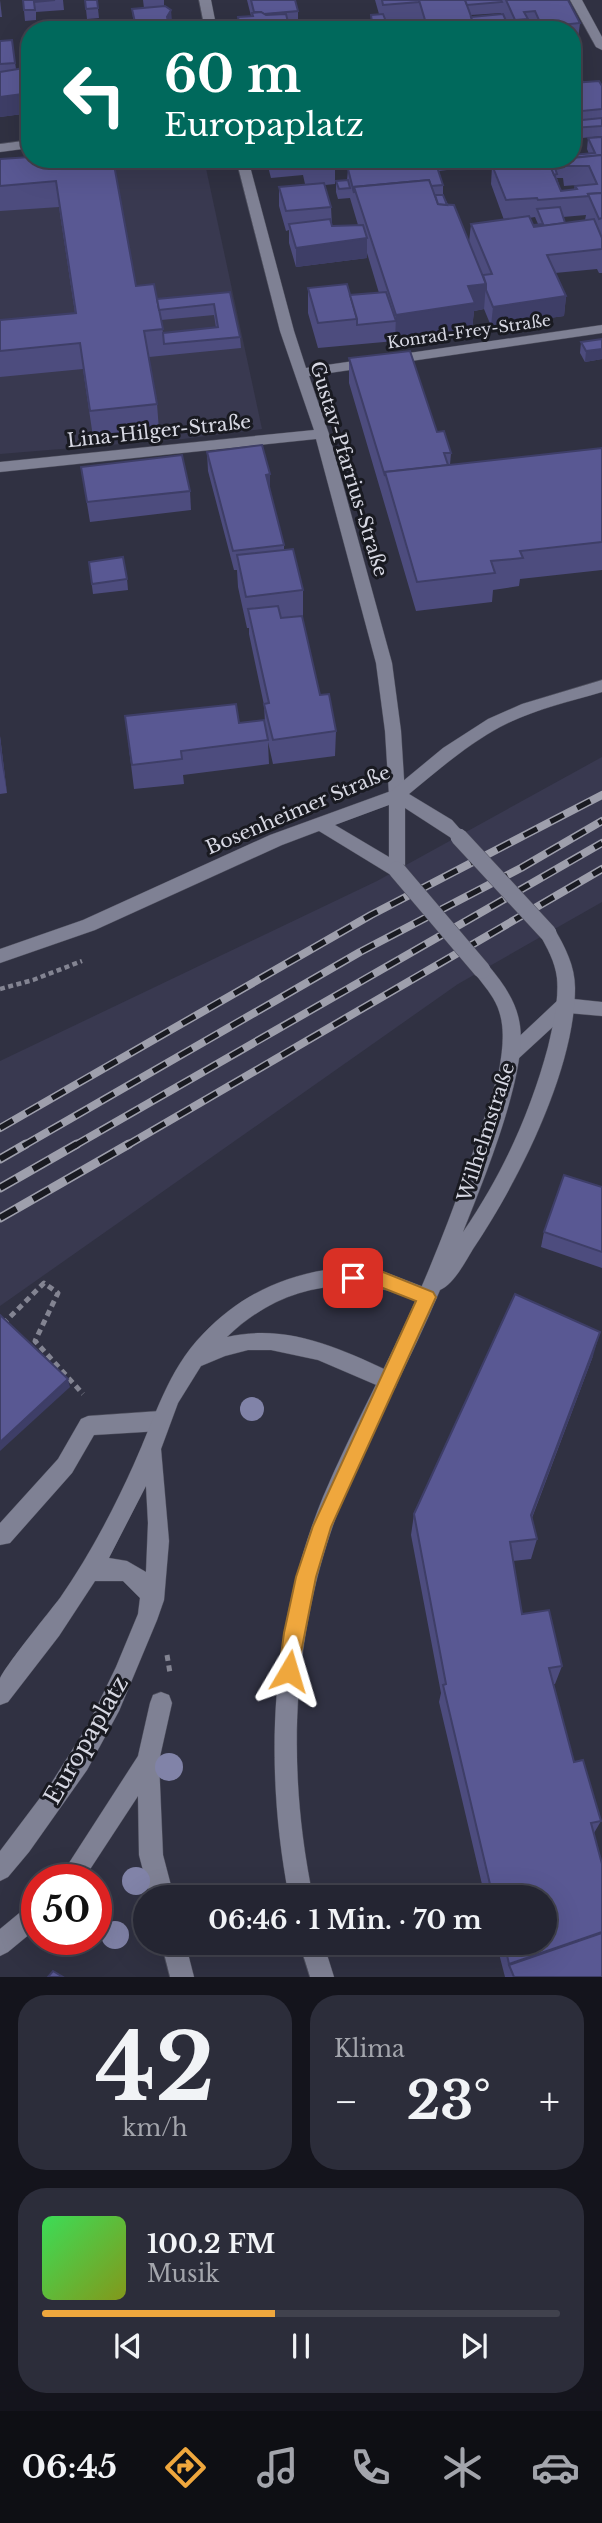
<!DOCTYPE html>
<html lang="de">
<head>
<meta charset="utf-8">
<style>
	:root { --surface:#242532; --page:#2c2d3a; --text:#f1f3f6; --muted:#a3a5ac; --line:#41424d; --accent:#efa73d }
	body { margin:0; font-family:"Libre Baskerville",serif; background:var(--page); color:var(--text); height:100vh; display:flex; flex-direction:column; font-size:26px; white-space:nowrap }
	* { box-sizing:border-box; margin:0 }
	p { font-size:23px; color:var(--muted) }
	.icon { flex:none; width:38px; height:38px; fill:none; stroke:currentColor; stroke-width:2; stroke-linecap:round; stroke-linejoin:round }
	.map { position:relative; height:1977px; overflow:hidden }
	.side { display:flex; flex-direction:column; gap:18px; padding:18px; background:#14141c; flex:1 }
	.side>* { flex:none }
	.banner { position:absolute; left:21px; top:21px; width:560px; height:147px; border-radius:28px; box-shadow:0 7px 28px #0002,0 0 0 2px var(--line); background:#00695c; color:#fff; overflow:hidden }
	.speed { position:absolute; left:21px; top:1864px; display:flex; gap:14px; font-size:35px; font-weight:700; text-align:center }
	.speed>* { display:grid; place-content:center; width:91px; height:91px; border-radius:50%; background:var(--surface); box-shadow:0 7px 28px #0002,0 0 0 2px var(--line); line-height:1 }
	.speed .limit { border:10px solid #d22; background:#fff; color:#111 }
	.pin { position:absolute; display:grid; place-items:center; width:60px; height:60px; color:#fff; margin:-30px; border-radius:14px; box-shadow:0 4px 10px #0006 }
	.me { position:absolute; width:77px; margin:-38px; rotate:7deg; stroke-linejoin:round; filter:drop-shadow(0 0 5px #0008) }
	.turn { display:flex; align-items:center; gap:24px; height:147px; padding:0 28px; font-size:32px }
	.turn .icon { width:91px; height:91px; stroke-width:2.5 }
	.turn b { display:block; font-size:49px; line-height:60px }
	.big { font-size:52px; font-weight:700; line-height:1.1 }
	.side .card { flex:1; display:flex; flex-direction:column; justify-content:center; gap:10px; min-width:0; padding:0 24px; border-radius:28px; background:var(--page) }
	.side .dial { align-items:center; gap:0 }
	.dial b { font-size:91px; line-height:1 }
	.song { display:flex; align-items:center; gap:21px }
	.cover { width:84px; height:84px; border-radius:10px; background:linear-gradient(135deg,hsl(130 70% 55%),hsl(70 70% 35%)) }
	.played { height:7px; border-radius:4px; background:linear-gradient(90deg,var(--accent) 45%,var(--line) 45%) }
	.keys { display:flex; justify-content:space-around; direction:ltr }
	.heat { display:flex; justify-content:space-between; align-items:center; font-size:38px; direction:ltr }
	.side .tiles { flex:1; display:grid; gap:18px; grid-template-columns:1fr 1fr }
	.card:last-child { grid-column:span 2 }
	.trip { position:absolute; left:133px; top:1885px; width:424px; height:70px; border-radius:35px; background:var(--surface); box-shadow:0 7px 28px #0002,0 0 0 2px var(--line); font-weight:700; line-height:70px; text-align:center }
	.tabs { display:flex; height:112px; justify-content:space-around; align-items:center; background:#0e0f14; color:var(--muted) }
	.tabs .icon { width:49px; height:49px }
	.tabs .selected { color:var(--accent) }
	.tabs b { font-size:32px; color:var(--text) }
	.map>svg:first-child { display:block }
	.built { fill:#393950 }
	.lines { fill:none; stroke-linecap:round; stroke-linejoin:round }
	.lane-casing { stroke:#4d4e5c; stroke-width:1 }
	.street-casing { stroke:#4d4e5c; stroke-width:1 }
	.secondary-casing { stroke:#4d4e5c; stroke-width:1 }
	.path-far2 { stroke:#838492; stroke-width:3.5; stroke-dasharray:3.5 2.5; stroke-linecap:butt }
	.path-far1 { stroke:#838492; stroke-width:4.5; stroke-dasharray:5 3.5; stroke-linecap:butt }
	.path { stroke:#838492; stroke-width:5; stroke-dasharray:6 4.5; stroke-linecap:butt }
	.lane { fill:#7f8194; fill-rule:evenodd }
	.street { fill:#7f8194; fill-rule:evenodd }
	.secondary { fill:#7f8194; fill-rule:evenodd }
	.rail-far1-casing { stroke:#9e9fac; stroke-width:8 }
	.rail-casing { stroke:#9e9fac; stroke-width:9 }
	.rail-far1 { stroke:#191a21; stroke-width:5; stroke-dasharray:15; stroke-linecap:butt }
	.rail { stroke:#191a21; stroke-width:6; stroke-dasharray:19; stroke-linecap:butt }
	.secondary-bridge-casing { stroke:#4d4e5c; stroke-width:18; stroke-linecap:butt }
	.secondary-bridge { stroke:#7f8194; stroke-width:17 }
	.tree { fill:#8183a8 }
	.wall { fill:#4d4c7e; fill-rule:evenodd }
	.shaded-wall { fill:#3e3e67 }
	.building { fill:#595893; stroke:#3e3e67; stroke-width:2 }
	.route { fill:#efa73d; stroke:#9b6d28; stroke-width:2 }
	.labels { text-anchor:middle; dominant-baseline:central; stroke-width:6; stroke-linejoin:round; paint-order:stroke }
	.far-street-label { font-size:16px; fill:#d7d8e3; stroke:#191a21 }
	.street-label { font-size:19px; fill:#d7d8e3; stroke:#191a21 }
	.near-street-label { font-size:23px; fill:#d7d8e3; stroke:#191a21 }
</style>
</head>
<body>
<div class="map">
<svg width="602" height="1977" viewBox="0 0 602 1977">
	<rect width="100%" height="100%" fill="#303142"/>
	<g class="built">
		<polygon points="30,159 204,159 262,429 183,439 0,454 0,164"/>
		<polygon points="602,757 602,902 458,984 0,1306 0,1061 377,881"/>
	</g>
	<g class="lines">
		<defs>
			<polygon id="lane" points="160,1411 167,1414 170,1421 167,1428 160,1431 94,1435 72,1473 10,1543 0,1545 0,1523 58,1459 81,1419 88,1416"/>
			<g id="street">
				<polygon points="199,0 211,0 217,30 205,30"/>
				<polygon points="236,159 248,159 294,331 306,368 602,325 602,333 309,376 329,434 392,663 401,731 405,795 397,801 389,795 385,731 376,663 316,439 0,472 0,462 314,430 280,331"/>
				<polygon points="564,998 602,1002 602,1016 568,1013 518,1059 512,1062 506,1059 503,1054 506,1049 558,1000"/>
				<path d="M348 1267 382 1271 434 1291 437 1297 434 1303 427 1306C412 1300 397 1292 381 1289 323 1278 269 1296 227 1337 288 1323 341 1349 395 1374L398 1381 395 1388 388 1390 318 1360 271 1350H248L225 1356 201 1366 178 1403 161 1449 169 1541 164 1600 157 1620 119 1711 87 1770 29 1852 8 1877 0 1881V1851L52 1782 88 1725 116 1667 138 1614 140 1598 123 1581H95L59 1636 8 1702 0 1705C0 1697 0 1686 0 1679 2 1670 50 1611 60 1598 89 1556 113 1511 134 1464 155 1418 167 1371 203 1334 243 1292 291 1272 348 1267ZM146 1486 148 1523 146 1572 127 1561 109 1558Z"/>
				<polygon points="161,1692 169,1695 172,1703 159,1761 163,1855 174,1897 150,1897 139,1855 138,1796 83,1880 58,1880 138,1756 150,1703 153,1695"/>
				<polygon points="37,1901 37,1928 8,1952 0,1956 0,1929 29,1905"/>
				<polygon points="161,1942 185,1942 194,1977 170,1977"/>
			</g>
			<g id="secondary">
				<polygon points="570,0 582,0 602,37 602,50 596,47"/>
				<polygon points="30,140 30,148 0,152 0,144"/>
				<path d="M602 680V692C568 702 532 710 500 727 467 745 438 770 409 794L452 820 467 837 459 843 405 808V870L403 875H391L319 831 282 845 95 930 0 963V949L83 920 270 835 391 791 443 748 488 719 522 704ZM389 805V857L335 825Z"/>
				<path d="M548 926 554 928C565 947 575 966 575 988 575 1070 518 1182 473 1249 465 1262 454 1284 440 1290 411 1360 373 1426 344 1496 292 1625 285 1762 313 1897H289C263 1762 271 1625 323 1497 352 1428 389 1363 418 1295 450 1222 476 1147 499 1071 503 1047 507 1021 493 998 487 988 479 980 473 970L476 965H488C503 983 517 1002 520 1026 527 1075 482 1184 463 1232 502 1175 530 1114 548 1047 553 1025 559 1001 557 978 555 961 547 948 539 933L542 928Z"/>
				<polygon points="299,1942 323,1942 334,1977 310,1977"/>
			</g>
		</defs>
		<use href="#lane" class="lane-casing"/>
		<use href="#street" class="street-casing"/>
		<use href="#secondary" class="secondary-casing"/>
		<polyline class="path-far2" points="582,61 575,66 583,85"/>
		<polyline class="path-far1" points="0,989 33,980 82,961"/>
		<g class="path">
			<polyline points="3,1324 44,1283 58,1293 35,1341 83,1394"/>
			<polyline points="167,1655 170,1673"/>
		</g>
		<use href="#lane" class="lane"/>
		<use href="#street" class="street"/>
		<use href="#secondary" class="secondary"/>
		<defs>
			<g id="rail-far1">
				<polyline points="0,1128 371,915 602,795"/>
				<polyline points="23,1146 360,952 521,868 602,821"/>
				<polyline points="74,1146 602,843"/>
				<polyline points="126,1146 602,869"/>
			</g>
			<g id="rail">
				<polyline points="0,1159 26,1144"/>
				<polyline points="0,1188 77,1144"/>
				<polyline points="0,1218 129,1144"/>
			</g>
		</defs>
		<use href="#rail-far1" class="rail-far1-casing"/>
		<use href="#rail" class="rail-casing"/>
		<use href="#rail-far1" class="rail-far1"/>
		<use href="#rail" class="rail"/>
		<defs>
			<g id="secondary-bridge">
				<polyline points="459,837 548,933"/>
				<polyline points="397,870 482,970"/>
			</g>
		</defs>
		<use href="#secondary-bridge" class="secondary-bridge-casing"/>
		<use href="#secondary-bridge" class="secondary-bridge"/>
	</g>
	<g class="tree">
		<circle cx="252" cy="1409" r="12"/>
		<circle cx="169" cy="1767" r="14"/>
		<circle cx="136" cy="1881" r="14"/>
		<circle cx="115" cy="1935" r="14"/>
	</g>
	<g class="wall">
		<polygon points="0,0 2,17 0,17"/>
		<polygon points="23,0 63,0 64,10 36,12 36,20 25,21"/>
		<polygon points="85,0 97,0 99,18 87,19"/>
		<polygon points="143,0 164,0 164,6 172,21 169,25 134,27 132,9 144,8"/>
		<polygon points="247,0 295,0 298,11 298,30 238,30 238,17 251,16"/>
		<path d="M375 0H501L502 2V0H568L580 23 576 55 572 56V30H371V15L379 14ZM501 13V14L471 17V15Z"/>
		<polygon points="12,40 16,69 30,67 30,113 0,117 0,41"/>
		<polygon points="572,83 602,86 602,136 572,139"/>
		<path d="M602 137V273H599L597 269 555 273 566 296 564 316 491 326 484 309 474 311 472 329 395 341 318 348 308 313V288L350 295 379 293 367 253V258L296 267 289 243V230L286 231 279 206V187L305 184 303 175 271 178 266 159H333L335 165V184L325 185 331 207 332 226 358 225 350 198 338 199 336 192V181L347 180 348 169 428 162 427 159H455V169L439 171 443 185V195L469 242 471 224 504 220 491 184 492 166H490L488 159H572L589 154 587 149 588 138ZM557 178H563L564 186 577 185 575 186 574 189 561 191ZM586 215 585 220 565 223 563 217ZM535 217 538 224 533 225 529 218Z"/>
		<path d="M0 159H113L136 286 157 299 230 292 240 337 241 348 149 357 157 404 159 430 93 437 83 369 0 377V320L75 313 59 207 0 211ZM214 315 216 328 163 333 161 320Z"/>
		<polygon points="602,339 602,359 585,362 580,353 581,342"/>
		<polygon points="349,358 437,432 451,453 450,465 602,448 602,570 520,579 519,586 493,590 492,602 416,611 349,383"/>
		<polygon points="207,452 270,474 270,490 284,545 284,550 303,590 303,620 320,695 336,731 335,756 273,764 268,742 269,764 183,775 184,784 134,789 125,716 239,723 265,723 264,705 249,634 249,628 247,628 238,587 237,570 234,570 208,471"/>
		<polygon points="81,467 190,491 191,510 90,522"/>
		<polygon points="89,562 127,579 128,590 93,594"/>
		<polygon points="0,736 7,793 0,794"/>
		<polygon points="602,1187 602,1268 541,1247 544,1232"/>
		<polygon points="593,1356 532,1518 537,1539 531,1559 513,1561 522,1614 562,1666 555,1684 553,1684 574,1762 601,1821 594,1833 602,1977 505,1977 496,1942 544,1942 544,1897 485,1897 439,1702 441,1693 411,1535 414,1514"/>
	</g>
	<g class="shaded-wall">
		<polygon points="171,10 172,21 168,27 167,17"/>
		<polygon points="30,93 30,113 0,117 0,97"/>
		<polygon points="367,238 367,258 296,267 296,248"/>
		<polygon points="486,284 484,309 474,311 472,329 395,341 396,315 468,286"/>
		<polygon points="566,296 564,316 491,326 493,307"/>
		<polygon points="602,349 602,359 585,362 586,351"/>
		<polygon points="270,474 270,494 266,475"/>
		<polygon points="0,736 7,793 2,765 0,750"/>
		<polygon points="600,1332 593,1356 525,1535 531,1515"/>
		<polygon points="68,1379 70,1387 0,1451 0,1442"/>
	</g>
	<g class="building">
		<polygon points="23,0 55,0 34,2 35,10 24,10"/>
		<polygon points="85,0 97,0 98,8 86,9"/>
		<polygon points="251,0 295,0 298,11 264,14 261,12 254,12"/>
		<polygon points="382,0 425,0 419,0 419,2 383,5"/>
		<polygon points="419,0 465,0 476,30 428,30"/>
		<polygon points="465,0 501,0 502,2 467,5"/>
		<polygon points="506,0 568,0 580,23 542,27 535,11 524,12 528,19 515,20"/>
		<polygon points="165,6 171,10 167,17 169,25 136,27 132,9"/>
		<polygon points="261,12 266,15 286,14 290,30 240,30 238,17 253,16 252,13"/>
		<polygon points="383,14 387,24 417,22 420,30 373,30 371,15"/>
		<polygon points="503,14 510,30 476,30 471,17"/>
		<polygon points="172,25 172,30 121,30 121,28"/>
		<polygon points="12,40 15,63 0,64 0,41"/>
		<polygon points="30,67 30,93 0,97 0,72"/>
		<polygon points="599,81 602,86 602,109 572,112 572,83"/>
		<polygon points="602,118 602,126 572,128 572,121"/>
		<polygon points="602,137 602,155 572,158 572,155 595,153 588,138"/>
		<polygon points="602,155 602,193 588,194 589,196 538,200 537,198 506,200 492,165 516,163 514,159 548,160 561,191 577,189 575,186 597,184 589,166 567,166 565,161 570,161 569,159 572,159 572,158"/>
		<polygon points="30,157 30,159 113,159 136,286 154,284 163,329 144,331 157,404 90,411 80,343 0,351 0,320 76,313 56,181 0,186 0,159"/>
		<polygon points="304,159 333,159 335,165 306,168"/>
		<polygon points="540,159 568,159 568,161 565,161 564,167 555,168 557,174 554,175 548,160 540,161"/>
		<polygon points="510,160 511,163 497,164 496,161"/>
		<polygon points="435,161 443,185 431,186 429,180 354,187 354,193 348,169"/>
		<polygon points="348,180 350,188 339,189 336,181"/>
		<polygon points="429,180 438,204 454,205 486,284 468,286 475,303 396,315 354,187"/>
		<polygon points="324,183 331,207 286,211 279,187"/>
		<polygon points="602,193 602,218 599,219 588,194"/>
		<polygon points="435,195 443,195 447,205 438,204"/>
		<polygon points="560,207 565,223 534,227 533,225 543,224 537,209"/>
		<polygon points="529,216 534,227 594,219 602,238 602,249 547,255 566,296 493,307 486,290 486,284 483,275 492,274 471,224"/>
		<polygon points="330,219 332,226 363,225 367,238 296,248 289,224"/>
		<polygon points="347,284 357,319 318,323 308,288"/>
		<polygon points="230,292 240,337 164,344 163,333 218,327 214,304 159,310 157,299"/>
		<polygon points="386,292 396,321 357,325 357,319 350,295"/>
		<polygon points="602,339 602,349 586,351 581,342"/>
		<polygon points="410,351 437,432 444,431 451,453 444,453 448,465 385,472 385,476 349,358"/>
		<polygon points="262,445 270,474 266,475 284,545 233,551 207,452"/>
		<polygon points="602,448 602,542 520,551 523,558 491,561 495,573 417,582 385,472"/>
		<polygon points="182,455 190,491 87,502 81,467"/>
		<polygon points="293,549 303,590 246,597 237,555"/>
		<polygon points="123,557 127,579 92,584 89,562"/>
		<polygon points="278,606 281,618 302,616 320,695 329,694 336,731 273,740 264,704 269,703 248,609"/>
		<polygon points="236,704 239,723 264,720 268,740 181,751 182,759 132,765 125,716"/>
		<polygon points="564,1175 602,1187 602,1252 544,1232"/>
		<polygon points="515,1294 600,1332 531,1515 537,1539 510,1542 522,1614 549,1610 562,1666 549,1668 574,1762 583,1760 601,1821 591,1823 602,1864 602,1932 509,1964 504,1942 544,1942 544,1897 493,1897 443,1685 446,1684 414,1514"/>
		<polygon points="0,1315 68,1379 0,1442"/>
		<polygon points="602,1933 602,1977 514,1977 509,1965"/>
		<polygon points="53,1971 63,1977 48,1977"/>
	</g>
	<polygon class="route" points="353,1270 383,1272 433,1292 436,1297 331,1527 316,1577 296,1678 289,1681 282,1678 279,1671 284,1633 296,1577 313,1526 416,1301 383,1288 347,1283 345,1278 347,1272"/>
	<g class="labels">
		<g class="far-street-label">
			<text transform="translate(469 331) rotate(-8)">Konrad-Frey-Straße</text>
		</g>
		<g class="street-label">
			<text transform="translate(159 431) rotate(-6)">Lina-Hilger-Straße</text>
			<text transform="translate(349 469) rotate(73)">Gustav-Pfarrius-Straße</text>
			<text transform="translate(298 810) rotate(-23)">Bosenheimer Straße</text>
			<text transform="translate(486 1132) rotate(-72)">Wilhelmstraße</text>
		</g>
		<g class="near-street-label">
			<text transform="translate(86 1740) rotate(-60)">Europaplatz</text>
		</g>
	</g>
</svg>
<div class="speed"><div class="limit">50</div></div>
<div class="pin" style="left:353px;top:1278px;background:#d93025"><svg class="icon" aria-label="arrive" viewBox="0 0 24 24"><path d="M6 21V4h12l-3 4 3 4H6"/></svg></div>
<svg class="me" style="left:289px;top:1671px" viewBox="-20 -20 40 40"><path d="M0-17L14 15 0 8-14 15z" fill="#efa73d" stroke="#fff" stroke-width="4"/></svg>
<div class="trip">06:46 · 1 Min. · 70 m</div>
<div class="banner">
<div class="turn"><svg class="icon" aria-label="left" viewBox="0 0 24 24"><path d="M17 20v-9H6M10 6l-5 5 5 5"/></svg><div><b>60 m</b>Europaplatz</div></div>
</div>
</div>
<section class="side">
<div class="tiles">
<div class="card dial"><b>42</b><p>km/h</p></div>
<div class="card"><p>Klima</p>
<div class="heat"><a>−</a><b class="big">23°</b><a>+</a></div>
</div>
<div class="card">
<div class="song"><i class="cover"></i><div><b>100.2 FM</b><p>Musik</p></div></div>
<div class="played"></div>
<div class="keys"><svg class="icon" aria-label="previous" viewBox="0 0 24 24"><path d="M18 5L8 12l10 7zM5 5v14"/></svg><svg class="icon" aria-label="pause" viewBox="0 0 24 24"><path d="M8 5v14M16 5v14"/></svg><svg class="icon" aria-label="next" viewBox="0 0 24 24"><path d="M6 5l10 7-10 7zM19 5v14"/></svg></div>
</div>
</div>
</section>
<nav class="tabs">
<b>06:45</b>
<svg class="icon selected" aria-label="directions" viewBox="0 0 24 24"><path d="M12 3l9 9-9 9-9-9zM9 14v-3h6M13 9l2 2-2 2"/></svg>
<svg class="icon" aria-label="music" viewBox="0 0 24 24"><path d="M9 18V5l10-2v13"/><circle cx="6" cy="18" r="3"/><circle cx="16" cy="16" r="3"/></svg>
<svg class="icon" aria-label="phone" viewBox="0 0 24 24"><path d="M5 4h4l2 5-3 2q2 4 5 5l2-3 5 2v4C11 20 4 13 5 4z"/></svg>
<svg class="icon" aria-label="climate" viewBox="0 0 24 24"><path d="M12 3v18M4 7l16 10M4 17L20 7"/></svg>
<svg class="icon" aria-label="car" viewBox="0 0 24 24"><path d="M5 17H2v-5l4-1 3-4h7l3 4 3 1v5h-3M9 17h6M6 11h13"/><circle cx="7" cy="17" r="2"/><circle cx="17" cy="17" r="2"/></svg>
</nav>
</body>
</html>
